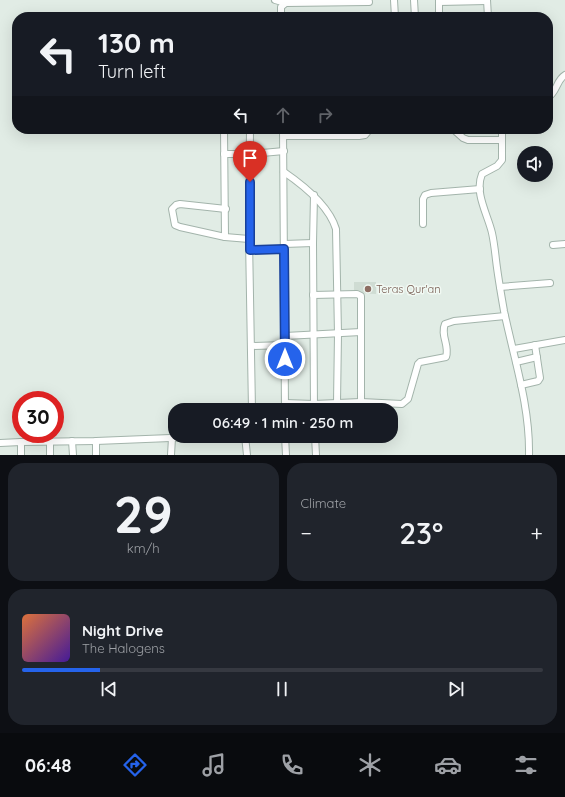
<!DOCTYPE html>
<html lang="en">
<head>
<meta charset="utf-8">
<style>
	:root { --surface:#171b24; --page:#20242c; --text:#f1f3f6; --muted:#9ea1a6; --line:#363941; --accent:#2563eb }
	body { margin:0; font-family:Quicksand,sans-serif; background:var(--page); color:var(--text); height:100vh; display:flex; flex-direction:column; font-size:15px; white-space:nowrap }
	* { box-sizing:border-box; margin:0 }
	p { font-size:13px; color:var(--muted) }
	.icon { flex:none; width:22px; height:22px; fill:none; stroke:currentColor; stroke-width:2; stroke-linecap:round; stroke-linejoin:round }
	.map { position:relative; height:455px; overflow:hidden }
	.panel { display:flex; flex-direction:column; gap:8px; padding:8px; background:#0d0f14; flex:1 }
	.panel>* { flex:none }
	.top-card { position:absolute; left:12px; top:12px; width:541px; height:122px; border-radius:16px; box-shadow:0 4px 16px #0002; background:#171b24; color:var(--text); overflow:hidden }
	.tools { position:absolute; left:517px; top:146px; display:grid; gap:8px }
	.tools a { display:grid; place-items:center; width:36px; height:36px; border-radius:50%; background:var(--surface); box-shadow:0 4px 16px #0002; font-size:20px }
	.speed { position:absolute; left:12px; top:391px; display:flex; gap:8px; font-size:20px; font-weight:700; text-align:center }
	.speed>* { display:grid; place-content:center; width:52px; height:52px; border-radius:50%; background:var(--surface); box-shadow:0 4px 16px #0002; line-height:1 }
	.speed .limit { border:6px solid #d22; background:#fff; color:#111 }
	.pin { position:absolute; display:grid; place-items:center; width:34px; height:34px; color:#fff; margin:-41px -17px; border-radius:50% 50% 50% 0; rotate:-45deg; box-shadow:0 0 4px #0007 }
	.pin .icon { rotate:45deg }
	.me { position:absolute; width:44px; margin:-22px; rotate:0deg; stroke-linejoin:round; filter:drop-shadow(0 0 3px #0008) }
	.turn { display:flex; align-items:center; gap:14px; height:84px; padding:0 20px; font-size:18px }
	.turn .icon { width:52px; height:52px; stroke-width:2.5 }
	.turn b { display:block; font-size:28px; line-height:34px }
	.lanes { display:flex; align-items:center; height:38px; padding:0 20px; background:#0003; justify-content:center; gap:20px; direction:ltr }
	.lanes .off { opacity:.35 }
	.big { font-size:30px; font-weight:600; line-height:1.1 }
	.panel .widget { flex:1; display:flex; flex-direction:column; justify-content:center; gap:6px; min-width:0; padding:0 14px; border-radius:16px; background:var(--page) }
	.panel .dial { align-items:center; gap:0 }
	.dial b { font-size:52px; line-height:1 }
	.song { display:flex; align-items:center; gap:12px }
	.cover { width:48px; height:48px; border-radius:6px; background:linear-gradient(135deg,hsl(20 70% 55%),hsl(260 70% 35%)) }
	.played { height:4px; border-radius:2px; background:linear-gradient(90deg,var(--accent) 15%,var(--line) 15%) }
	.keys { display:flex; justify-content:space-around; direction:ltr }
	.heat { display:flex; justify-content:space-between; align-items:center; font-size:22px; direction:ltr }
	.panel .tiles { flex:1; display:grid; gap:8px; grid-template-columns:1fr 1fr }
	.widget:last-child { grid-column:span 2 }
	.trip { position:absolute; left:168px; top:403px; width:230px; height:40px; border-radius:16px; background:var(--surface); box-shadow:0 4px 16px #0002; font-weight:600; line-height:40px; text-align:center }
	.dock { display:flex; height:64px; justify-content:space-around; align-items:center; background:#090b0e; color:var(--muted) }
	.dock .icon { width:28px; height:28px }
	.dock .current { color:var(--accent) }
	.dock b { font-size:18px; color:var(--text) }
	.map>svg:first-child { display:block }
	.built { fill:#cfdcd3 }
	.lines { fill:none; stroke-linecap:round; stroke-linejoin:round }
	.minor-casing { stroke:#a3b4ab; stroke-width:8 }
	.minor { stroke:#fff; stroke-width:6 }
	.route-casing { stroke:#184099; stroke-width:10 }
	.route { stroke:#2563eb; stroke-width:7 }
	.education-dot { fill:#8d6e63; stroke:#f1f9f3; stroke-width:1.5 }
	.labels { text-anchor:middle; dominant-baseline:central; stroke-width:3; stroke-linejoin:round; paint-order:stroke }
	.education-label { font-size:11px; fill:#785e54; stroke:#f1f9f3; text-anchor:start }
</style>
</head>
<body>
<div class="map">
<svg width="565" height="455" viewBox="0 0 565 455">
	<rect width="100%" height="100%" fill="#e1ece5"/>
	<polygon class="built" points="354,282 376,282 376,294 354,293"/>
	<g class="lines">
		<defs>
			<g id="minor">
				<polyline points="275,0 286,3 369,2"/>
				<polyline points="394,0 395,17"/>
				<polyline points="414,0 415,17"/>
				<polyline points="439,0 439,17"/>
				<polyline points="487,0 488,17"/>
				<polyline points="439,2 487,1"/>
				<polyline points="281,17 281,7 287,2"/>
				<polyline points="310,17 369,17"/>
				<path d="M548 97C557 93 556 80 565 75"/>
				<polyline points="224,129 225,237"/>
				<polyline points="250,129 249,239 252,410"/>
				<polyline points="283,129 285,410"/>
				<polyline points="453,129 463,138 468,140 502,140"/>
				<path d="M502 129V160L497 166 482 174C474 193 488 215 492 233 494 242 495 251 496 260 498 277 501 294 504 311 514 359 530 406 529 455"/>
				<polyline points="284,136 359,136 365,135 370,129"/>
				<polyline points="224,154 250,154 284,151"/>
				<path d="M284 172C303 185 329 206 336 229L338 334 337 403"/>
				<polyline points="314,195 313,243 314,410"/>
				<polyline points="226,209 180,204 176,205 172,209 175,225 180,227 225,237 249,239"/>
				<polyline points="423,224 423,199 425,195 431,193 480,189"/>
				<polyline points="284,244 313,243"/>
				<polyline points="553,245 565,244"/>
				<polyline points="250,250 284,249"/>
				<polyline points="500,287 550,283"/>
				<polyline points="313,295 357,294 361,296 361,402"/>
				<polyline points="285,336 361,332"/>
				<polyline points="251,346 285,345"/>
				<polyline points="514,349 565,340"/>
				<polyline points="516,362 537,357"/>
				<polyline points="521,385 538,381 540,378 535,345"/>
				<path d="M285 403 314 404 361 402 402 404 408 399 418 364 420 362 446 357C450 346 440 335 445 324L454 321 505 316"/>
				<polyline points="245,436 247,455"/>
				<polyline points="285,436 286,455"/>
				<polyline points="315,436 316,455"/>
				<polyline points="72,441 73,455"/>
				<polyline points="96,441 96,455"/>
				<polyline points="50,442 50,455"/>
				<polyline points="0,443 21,442"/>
				<polyline points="21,455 21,442 96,441 220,436"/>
				<polyline points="171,455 172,438"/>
			</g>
		</defs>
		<use href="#minor" class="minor-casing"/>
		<use href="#minor" class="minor"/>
	</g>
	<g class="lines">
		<defs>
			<polyline id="route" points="250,182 250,250 284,249 285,359"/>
		</defs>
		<use href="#route" class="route-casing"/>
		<use href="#route" class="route"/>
	</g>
	<circle class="education-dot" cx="368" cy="289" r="4"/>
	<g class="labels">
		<g class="education-label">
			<text x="376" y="289">Teras Qur'an</text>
		</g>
	</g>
</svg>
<div class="tools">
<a><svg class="icon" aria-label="sound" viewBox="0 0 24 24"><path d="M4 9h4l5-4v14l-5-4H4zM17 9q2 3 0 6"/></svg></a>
</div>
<div class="speed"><div class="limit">30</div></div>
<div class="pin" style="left:250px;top:182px;background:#d93025"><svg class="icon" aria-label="arrive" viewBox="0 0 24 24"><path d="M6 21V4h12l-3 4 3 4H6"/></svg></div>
<svg class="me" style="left:285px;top:359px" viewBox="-20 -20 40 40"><circle r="17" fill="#2563eb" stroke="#fff" stroke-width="3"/><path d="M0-11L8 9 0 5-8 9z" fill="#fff"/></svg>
<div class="trip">06:49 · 1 min · 250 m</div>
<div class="top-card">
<div class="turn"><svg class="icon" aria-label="left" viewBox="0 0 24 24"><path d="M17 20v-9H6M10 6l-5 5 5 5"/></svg><div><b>130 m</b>Turn left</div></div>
<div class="lanes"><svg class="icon" aria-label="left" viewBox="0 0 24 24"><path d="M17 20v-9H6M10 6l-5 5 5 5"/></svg><svg class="icon off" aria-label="ahead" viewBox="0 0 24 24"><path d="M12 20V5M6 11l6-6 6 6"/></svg><svg class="icon off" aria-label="right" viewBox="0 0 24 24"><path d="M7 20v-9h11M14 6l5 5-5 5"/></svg></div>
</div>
</div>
<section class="panel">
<div class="tiles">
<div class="widget dial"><b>29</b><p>km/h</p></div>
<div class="widget"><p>Climate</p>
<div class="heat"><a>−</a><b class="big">23°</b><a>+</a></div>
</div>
<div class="widget">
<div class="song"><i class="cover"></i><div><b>Night Drive</b><p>The Halogens</p></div></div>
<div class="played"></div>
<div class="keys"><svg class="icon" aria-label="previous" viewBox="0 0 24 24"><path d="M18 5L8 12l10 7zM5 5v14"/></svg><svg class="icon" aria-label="pause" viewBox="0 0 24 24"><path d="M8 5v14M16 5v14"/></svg><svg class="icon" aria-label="next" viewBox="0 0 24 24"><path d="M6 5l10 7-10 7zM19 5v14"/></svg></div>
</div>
</div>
</section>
<nav class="dock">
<b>06:48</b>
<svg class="icon current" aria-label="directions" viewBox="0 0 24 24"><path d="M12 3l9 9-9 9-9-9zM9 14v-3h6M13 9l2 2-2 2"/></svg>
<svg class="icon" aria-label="music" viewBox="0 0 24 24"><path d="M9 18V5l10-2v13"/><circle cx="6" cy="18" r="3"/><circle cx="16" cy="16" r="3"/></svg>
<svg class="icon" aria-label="phone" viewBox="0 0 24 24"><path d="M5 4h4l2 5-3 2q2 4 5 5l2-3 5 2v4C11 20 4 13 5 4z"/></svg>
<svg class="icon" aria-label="climate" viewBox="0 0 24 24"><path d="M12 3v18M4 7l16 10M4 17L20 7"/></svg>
<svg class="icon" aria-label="car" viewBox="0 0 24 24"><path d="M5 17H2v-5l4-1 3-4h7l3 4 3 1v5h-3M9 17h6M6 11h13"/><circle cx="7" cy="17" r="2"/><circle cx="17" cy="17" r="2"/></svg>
<svg class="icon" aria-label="filters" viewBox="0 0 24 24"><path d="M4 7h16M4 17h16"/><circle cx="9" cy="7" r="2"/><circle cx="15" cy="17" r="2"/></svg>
</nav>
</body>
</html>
